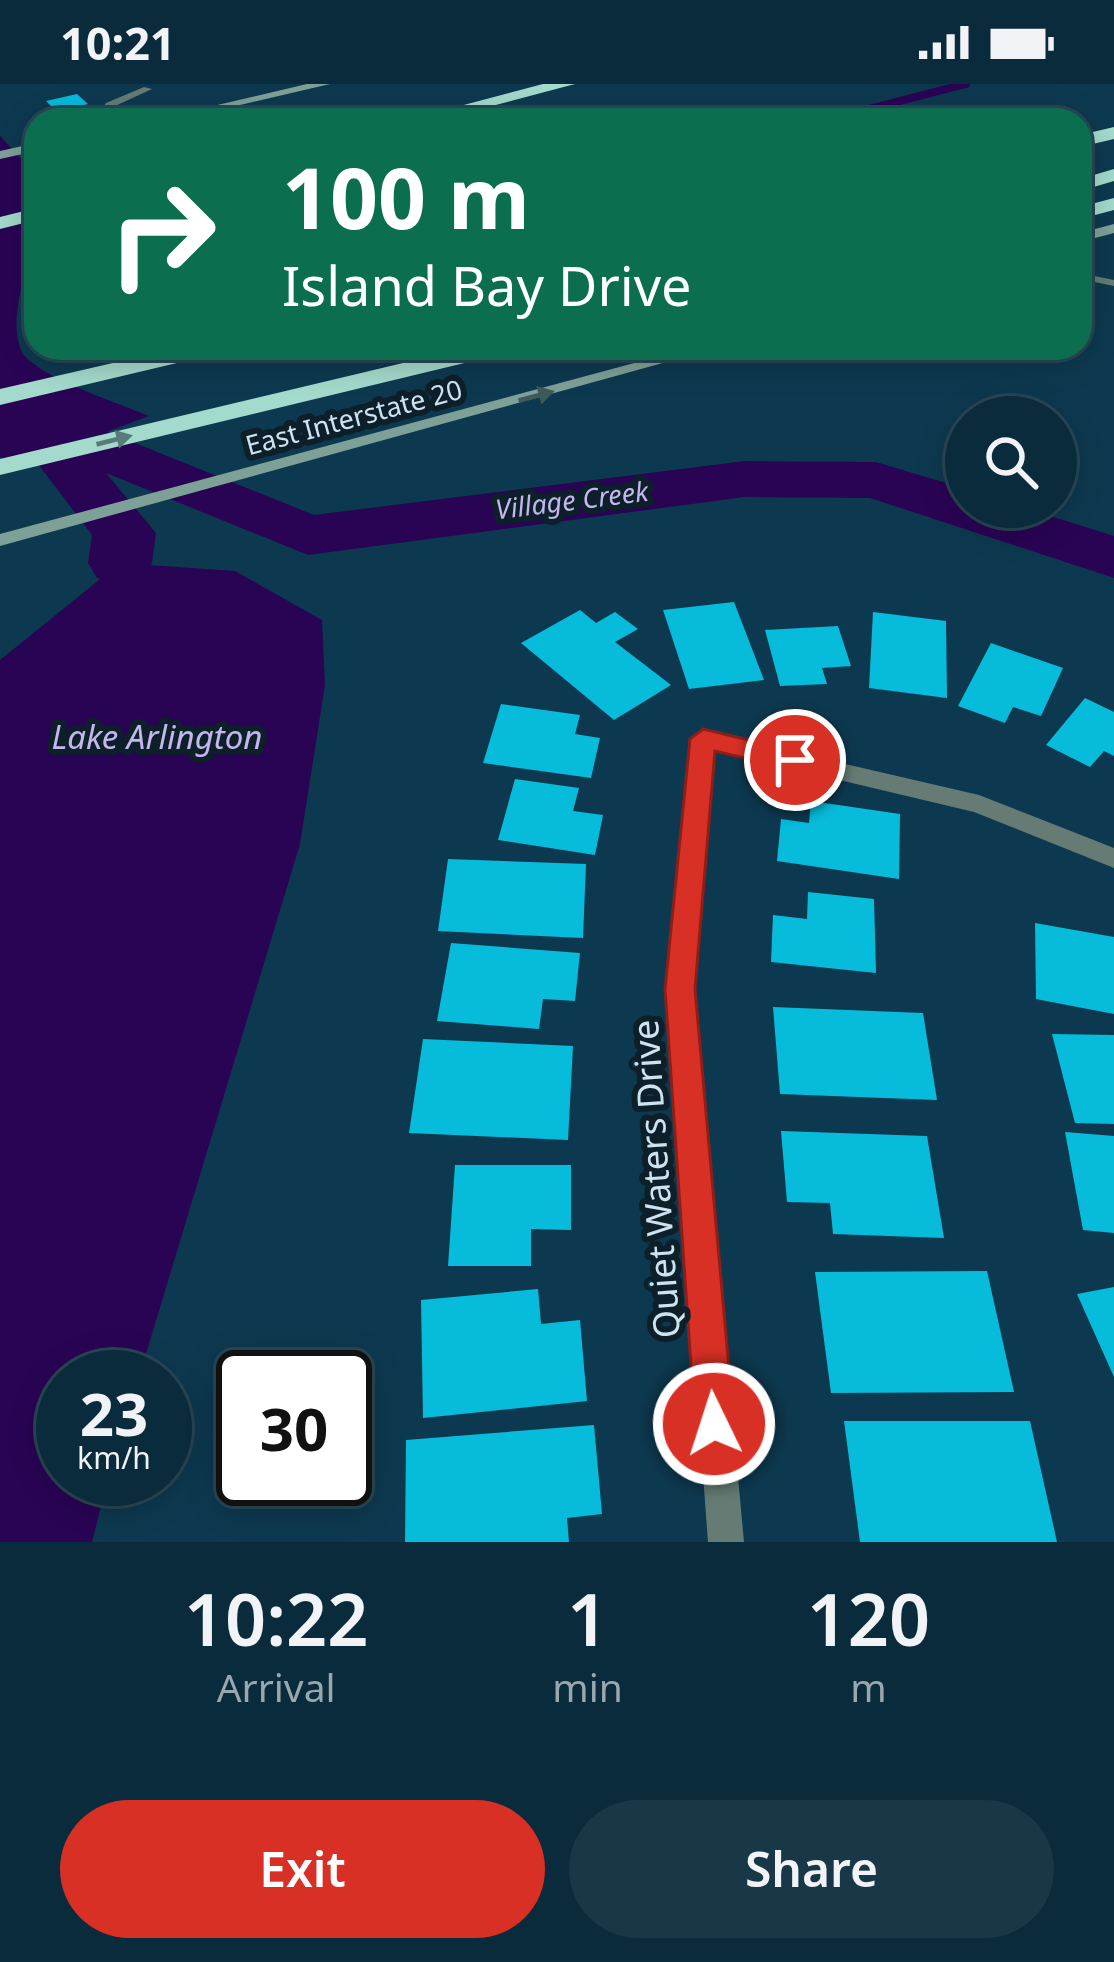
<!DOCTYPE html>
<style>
:root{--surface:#0a2b3c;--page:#183747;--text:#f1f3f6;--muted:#99a7af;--line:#2a4756;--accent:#d93025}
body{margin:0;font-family:"Noto Sans",sans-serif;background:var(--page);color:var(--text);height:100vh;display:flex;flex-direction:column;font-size:45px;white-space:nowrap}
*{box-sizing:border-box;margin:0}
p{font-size:39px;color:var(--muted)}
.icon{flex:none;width:66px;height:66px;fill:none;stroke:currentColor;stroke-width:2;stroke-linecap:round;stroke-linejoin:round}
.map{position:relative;height:1458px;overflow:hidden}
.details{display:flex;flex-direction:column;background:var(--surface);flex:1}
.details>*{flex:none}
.guide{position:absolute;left:24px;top:24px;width:1068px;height:252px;border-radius:36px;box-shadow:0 6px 30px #0003,0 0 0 3px var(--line);background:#0b6e4f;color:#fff;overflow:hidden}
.buttons{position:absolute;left:945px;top:312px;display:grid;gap:24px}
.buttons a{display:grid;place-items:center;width:132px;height:132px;border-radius:50%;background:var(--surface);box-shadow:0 6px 30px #0003,0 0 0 3px var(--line);font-size:60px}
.speed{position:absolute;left:36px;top:1266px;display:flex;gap:24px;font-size:60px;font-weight:700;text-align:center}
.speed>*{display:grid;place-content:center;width:156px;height:156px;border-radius:50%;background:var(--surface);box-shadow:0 6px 30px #0003,0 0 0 3px var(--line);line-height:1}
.speed small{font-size:30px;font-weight:400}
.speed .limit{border:6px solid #111;border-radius:18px;background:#fff;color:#111}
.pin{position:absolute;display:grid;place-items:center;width:102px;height:102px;color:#fff;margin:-51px;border:6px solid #fff;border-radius:50%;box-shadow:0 3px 12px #0007}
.me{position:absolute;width:132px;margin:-66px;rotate:356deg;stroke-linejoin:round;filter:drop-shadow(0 0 9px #0008)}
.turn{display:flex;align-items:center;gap:42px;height:252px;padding:0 60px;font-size:54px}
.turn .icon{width:156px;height:156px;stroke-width:2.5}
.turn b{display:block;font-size:84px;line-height:102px}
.eta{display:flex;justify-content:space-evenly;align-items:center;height:204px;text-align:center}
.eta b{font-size:72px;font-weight:600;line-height:84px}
.button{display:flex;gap:24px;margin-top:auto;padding:24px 60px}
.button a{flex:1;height:138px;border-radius:72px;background:var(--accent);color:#fff;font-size:48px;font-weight:600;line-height:138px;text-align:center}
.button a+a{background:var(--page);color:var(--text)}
.status{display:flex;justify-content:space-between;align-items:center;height:84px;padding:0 60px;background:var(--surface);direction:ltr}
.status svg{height:33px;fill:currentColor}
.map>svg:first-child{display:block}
.water{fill:#290455}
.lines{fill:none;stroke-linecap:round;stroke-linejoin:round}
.stream{stroke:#290455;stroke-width:8}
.river{fill:#290455;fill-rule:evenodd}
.building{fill:#07bbda}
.service{fill:#657b74;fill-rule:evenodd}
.minor{fill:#657b74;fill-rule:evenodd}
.secondary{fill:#7ea197;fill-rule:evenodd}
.motorway{fill:#a3dacb;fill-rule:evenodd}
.oneway{fill:#405a5a}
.oneway2{fill:#587c7a}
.route{fill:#d93025;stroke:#8d1f18;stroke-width:3}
.labels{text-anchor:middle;stroke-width:12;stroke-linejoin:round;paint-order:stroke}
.far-street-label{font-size:27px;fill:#cde3f1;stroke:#0d1f29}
.far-water-label{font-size:27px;font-style:italic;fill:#c4b7ed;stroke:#0d1f29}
.water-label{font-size:33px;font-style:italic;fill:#c4b7ed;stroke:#0d1f29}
.near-street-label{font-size:36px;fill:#cde3f1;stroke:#0d1f29}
</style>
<div class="status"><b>10:21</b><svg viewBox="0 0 49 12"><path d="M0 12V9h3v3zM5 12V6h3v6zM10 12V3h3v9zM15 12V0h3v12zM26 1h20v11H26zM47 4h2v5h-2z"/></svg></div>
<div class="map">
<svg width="1114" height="1458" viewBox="0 0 1114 1458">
<rect width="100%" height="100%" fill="#0d3950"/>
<!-- water -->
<g class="water">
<path d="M0,52C14,67 32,84 36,106C46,153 0,226 23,270C43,295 119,319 149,332L18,381L0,373Z"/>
<path d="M120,479L235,487L322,536L325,601L300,760L139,1293H63V1395H108L92,1458H0V576Z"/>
</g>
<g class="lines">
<!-- stream -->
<g class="stream">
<path d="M826,36L966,0"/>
<path d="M0,196L36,192"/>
</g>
<!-- river -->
<path class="river" d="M0,279L19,283L58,328L314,431L745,377L876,378L966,405V423H1022L1114,452V494L870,414L745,413L308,471L106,389L156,449L152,479L143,494L120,500L97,494L88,479L92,451L0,330Z"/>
</g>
<!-- building -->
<g class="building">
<path d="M77,10L88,20L57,28L46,17Z"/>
<path d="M734,518L764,596L689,605L663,526Z"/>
<path d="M580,526L596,539L615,528L638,545L615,558L671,601L614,636L521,559Z"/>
<path d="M873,528L946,537L947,614L869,604Z"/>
<path d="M838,542L851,582L822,584L827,600L780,602L765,546Z"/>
<path d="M991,559L1063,584L1041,632L1013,623L1005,639L958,622Z"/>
<path d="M1085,614L1114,628V672L1104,667L1090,683L1046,661Z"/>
<path d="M501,620L580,631L575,650L600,654L591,694L483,679Z"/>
<path d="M515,695L579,704L573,727L603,731L595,771L498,756Z"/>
<path d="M811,717L900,730L899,795L777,777L781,735L809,739Z"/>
<path d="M448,775L586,780L583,854L438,847Z"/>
<path d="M808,808L874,815L876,889L771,878L773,831L807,835Z"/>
<path d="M1035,839L1114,853V930L1036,915Z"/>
<path d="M451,859L580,869L575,917L543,915L539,945L437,937Z"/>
<path d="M773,923L923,929L937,1016L780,1010Z"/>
<path d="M1052,950L1114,951V1040L1075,1039Z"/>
<path d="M423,955L573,962L568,1056L409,1049Z"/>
<path d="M781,1047L927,1052L944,1154L833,1150L830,1119L787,1118Z"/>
<path d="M1065,1048L1114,1052V1149L1083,1146Z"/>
<path d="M455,1081H571V1146L531,1145V1182H448Z"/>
<path d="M987,1187L1014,1308L831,1309L815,1188Z"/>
<path d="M1114,1203V1293L1077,1210Z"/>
<path d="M538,1205L541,1240L580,1236L587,1317L423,1334L421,1216Z"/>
<path d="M844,1337H1030L1057,1458H860Z"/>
<path d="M594,1341L602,1430L567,1434L569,1458H405L406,1356Z"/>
</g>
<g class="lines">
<!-- service -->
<g class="service">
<path d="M144,3L152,5L113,23L111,27L119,36H109L101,27L106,19Z"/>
<path d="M1080,189L1114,196V202L1080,195Z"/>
</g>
<!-- minor -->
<path class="minor" d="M703,647L979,711L1114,764V784L974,728L713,666L693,905L744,1458H708L667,905L692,655Z"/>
<!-- secondary -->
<g class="secondary">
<path d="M307,0H330L176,36H153Z"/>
<path d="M36,59V67L0,75V67Z"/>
<path d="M1114,140V149L1080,158V149Z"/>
<path d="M690,264H717L0,462V450Z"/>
</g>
<!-- motorway -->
<g class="motorway">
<path d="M543,0H575L439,36H407Z"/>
<path d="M1114,43V55L1080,63V51Z"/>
<path d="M1114,85V97L1080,107V95Z"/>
<path d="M1114,114V126L1080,135V123Z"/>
<path d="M36,124V136L0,145V133Z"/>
<path d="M178,264H222L219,269L0,321V305Z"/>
<path d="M466,264H509L506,269L0,391V375Z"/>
</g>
</g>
<!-- one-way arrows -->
<defs><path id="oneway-solid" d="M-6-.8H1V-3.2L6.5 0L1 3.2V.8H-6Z" transform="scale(3)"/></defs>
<use class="oneway" href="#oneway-solid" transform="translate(536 312) rotate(-15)"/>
<use class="oneway2" href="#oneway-solid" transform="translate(114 356) rotate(-14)"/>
<!-- route -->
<path class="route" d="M703,645L795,667L808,676L795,686L715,667L695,905L734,1340L728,1354L714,1359L701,1354L695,1340L665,905L690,655Z"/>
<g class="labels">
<!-- far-street labels -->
<g class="far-street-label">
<text transform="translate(354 334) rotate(-15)" y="9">East Interstate 20</text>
</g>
<!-- far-water labels -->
<g class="far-water-label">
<text transform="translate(572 417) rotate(-7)" y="9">Village Creek</text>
</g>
<!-- water labels -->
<g class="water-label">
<text x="157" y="665">Lake Arlington</text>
</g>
<!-- near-street labels -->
<g class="near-street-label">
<text transform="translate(656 1095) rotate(-94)" y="13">Quiet Waters Drive</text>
</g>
</g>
</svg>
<div class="buttons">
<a><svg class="icon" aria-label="search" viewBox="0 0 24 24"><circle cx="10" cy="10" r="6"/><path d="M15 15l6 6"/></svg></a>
</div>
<div class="speed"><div>23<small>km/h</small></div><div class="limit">30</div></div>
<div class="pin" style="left:795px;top:676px;background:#d93025"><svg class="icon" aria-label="arrive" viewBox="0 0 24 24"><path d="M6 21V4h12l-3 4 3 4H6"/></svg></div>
<svg class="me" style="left:714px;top:1340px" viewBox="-20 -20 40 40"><circle r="17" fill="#d93025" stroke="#fff" stroke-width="3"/><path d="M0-11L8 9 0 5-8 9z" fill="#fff"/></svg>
<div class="guide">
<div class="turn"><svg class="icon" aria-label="right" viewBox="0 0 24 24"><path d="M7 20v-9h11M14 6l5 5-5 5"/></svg><div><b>100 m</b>Island Bay Drive</div></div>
</div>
</div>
<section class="details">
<div class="eta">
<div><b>10:22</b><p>Arrival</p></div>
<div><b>1</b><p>min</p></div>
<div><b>120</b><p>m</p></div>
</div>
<div class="button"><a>Exit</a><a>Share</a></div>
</section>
